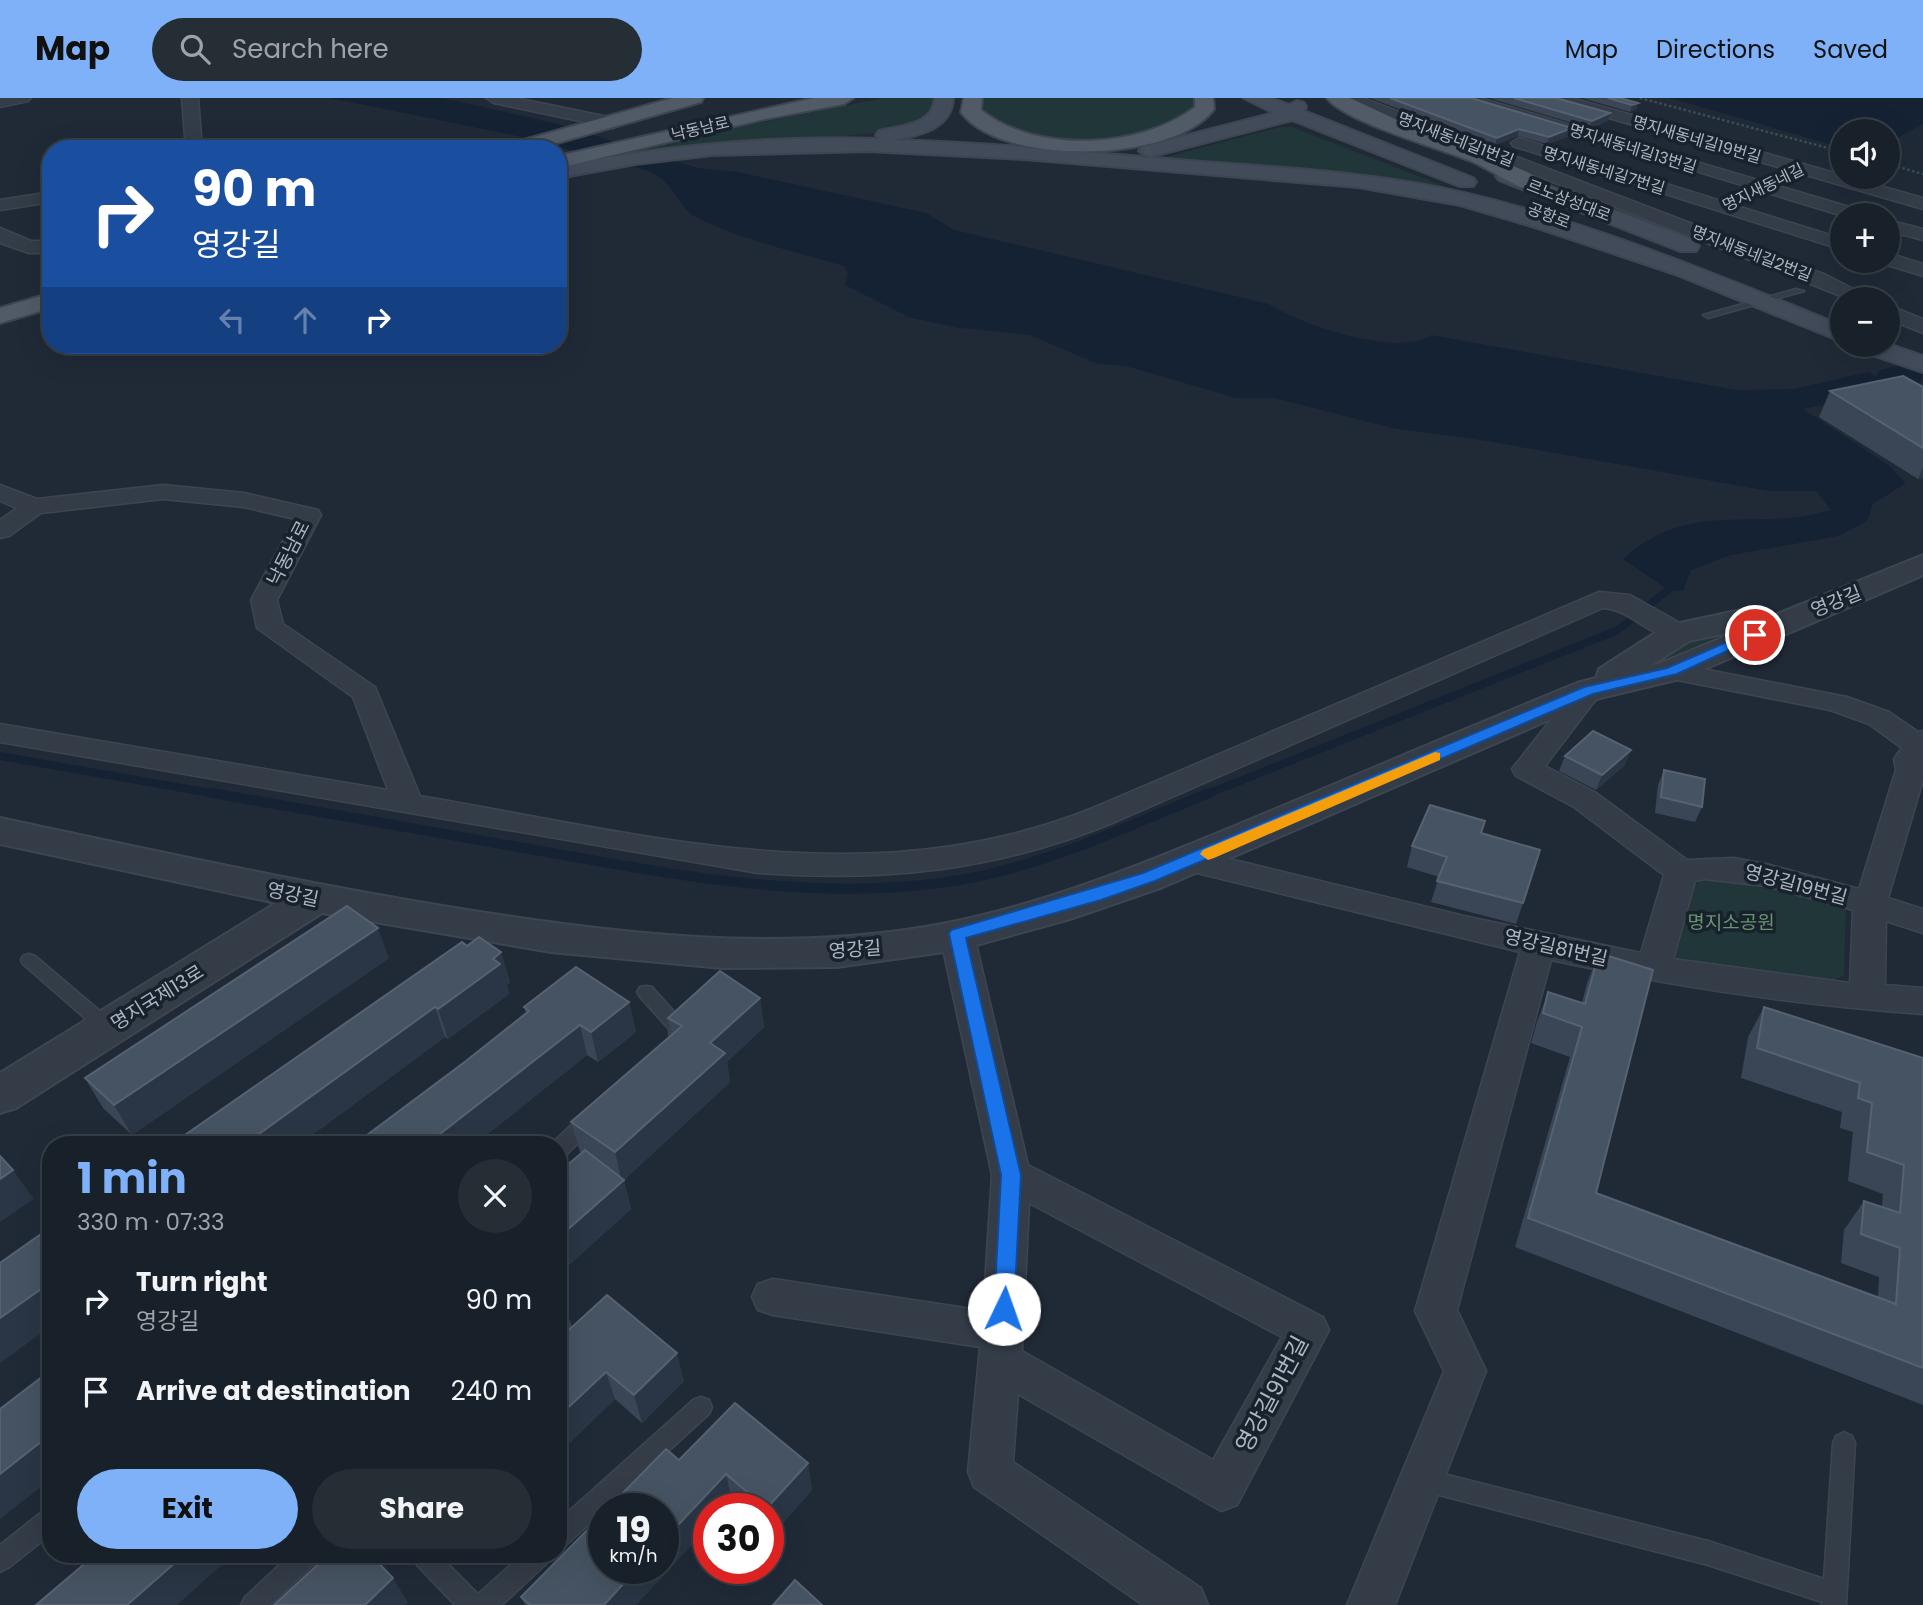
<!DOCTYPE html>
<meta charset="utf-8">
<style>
:root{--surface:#182029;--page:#252d35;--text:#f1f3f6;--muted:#9fa3a8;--line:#363e46;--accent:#7eb1f8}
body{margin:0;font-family:Poppins,"Noto Sans KR",sans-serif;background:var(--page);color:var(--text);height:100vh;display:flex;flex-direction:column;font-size:26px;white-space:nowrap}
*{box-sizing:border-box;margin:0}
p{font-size:23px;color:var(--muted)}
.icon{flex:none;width:38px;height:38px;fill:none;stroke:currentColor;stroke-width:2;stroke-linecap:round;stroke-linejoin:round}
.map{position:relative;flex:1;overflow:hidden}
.sheet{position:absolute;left:42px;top:1038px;width:525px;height:427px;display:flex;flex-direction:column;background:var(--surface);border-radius:28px;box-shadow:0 7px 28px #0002,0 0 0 2px var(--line)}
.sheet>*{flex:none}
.banner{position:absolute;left:42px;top:42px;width:525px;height:214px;border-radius:28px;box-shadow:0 7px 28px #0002,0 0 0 2px var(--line);background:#1a4fa0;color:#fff;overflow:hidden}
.buttons{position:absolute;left:1830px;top:21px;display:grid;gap:14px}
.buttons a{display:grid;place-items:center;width:70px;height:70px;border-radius:50%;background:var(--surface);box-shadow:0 7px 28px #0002,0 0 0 2px var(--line);font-size:35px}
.speed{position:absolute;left:588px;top:1395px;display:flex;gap:14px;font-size:35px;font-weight:700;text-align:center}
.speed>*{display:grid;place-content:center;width:91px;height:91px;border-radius:50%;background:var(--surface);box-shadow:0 7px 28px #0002,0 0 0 2px var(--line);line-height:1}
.speed small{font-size:18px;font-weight:400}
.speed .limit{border:10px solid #d22;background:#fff;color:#111}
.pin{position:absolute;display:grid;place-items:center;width:60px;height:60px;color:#fff;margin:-30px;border:4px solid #fff;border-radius:50%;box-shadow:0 2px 7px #0007}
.me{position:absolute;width:77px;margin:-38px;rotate:3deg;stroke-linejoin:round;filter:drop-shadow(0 0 5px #0008)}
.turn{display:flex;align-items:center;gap:24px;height:147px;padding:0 35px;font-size:32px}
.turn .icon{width:91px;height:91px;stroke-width:2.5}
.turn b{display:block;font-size:49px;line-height:60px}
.lanes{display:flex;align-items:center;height:66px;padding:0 35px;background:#0003;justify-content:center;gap:35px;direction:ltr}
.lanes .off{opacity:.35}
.round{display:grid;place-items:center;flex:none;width:74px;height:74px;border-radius:37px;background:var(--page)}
.headline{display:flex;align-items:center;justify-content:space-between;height:119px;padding:0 35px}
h1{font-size:42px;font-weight:700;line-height:52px;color:var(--accent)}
.primary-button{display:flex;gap:14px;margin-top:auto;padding:14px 35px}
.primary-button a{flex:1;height:80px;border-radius:42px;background:var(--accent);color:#111;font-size:28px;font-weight:700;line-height:80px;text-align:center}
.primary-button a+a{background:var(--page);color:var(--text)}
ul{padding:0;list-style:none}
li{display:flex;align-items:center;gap:21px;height:91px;padding:0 35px}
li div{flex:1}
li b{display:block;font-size:26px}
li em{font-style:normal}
header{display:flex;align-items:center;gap:42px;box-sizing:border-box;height:98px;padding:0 35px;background:var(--accent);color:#111}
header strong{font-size:33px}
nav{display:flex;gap:38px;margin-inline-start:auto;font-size:24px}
.search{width:490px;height:63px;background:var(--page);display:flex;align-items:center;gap:18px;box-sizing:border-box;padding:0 24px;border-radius:38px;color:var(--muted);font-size:26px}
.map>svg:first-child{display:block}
.green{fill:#213638}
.water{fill:#142234}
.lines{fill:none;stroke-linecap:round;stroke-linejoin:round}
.stream-far1{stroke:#142234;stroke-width:8}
.stream{stroke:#142234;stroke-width:10}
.river{fill:#142234;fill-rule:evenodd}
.service-casing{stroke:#3d4551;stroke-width:3}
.minor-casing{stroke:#3d4551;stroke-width:3}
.tertiary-casing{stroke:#3d4551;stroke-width:4}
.secondary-casing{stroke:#3d4551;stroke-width:4}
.primary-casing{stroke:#3d4551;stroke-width:4}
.path{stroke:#3a4f50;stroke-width:2.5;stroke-dasharray:2.5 2.5;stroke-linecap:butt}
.service{fill:#333c47;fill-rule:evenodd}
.minor{fill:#333c47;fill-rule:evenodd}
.tertiary{fill:#333c47;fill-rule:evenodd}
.secondary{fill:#414b5a;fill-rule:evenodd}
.primary{fill:#515b68;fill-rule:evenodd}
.wall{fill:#3a4656}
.shaded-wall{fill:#2a3645}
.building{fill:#465362;stroke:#566271;stroke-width:2}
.route{fill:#1a73e8;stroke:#114b97;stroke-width:2}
.slow{fill:#f59e0b}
.labels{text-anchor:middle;stroke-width:7;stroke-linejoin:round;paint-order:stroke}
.far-street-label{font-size:16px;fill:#adb7c4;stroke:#19212c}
.street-label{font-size:19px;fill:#adb7c4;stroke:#19212c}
.park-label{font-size:19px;fill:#65946e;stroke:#19212c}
.near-street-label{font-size:23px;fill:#adb7c4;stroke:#19212c}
</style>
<header>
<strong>Map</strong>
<div class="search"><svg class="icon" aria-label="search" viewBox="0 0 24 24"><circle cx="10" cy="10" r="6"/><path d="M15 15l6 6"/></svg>Search here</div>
<nav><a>Map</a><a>Directions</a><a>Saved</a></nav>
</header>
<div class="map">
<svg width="1923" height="1507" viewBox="0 0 1923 1507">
<rect width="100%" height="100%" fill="#202a37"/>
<!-- green -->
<g class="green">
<path d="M883,0H936L935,16L901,31L876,35L662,54L645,48Z"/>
<path d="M980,0H1193L1195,9C1166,47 1069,46 1026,37C1011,34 995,25 981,18Z"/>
<path d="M1281,29H1292L1461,95L1158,61Z"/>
<path d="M1756,526L1659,566L1686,541Z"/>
<path d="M1705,778L1733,780L1846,806L1844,877L1829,885L1669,860L1695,788Z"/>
</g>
<!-- water -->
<g class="water">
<path d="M330,0H439L457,3L558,26L698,70L738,74L926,115L954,132L1269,206C1300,226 1397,260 1431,237L1737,292L1794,291L1868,274L1898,291L1803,311L1887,366L1906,385L1873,406L1867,423L1839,438L1731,457L1691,472L1683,493L1668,492L1623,461C1691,399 1757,435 1831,412L1816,393H1769L1487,343L1392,330L1274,300H1236L1126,268L1098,266L1030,237L960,230L911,220L845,187L848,176L844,168C794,153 740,142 694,118C679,110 676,86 649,73L513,37Z"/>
<path d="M1670,0H1923V26L1888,45V33H1843V50Z"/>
</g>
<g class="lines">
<!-- stream-far1 -->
<g class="stream-far1">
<path d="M0,658L222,697"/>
<path d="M1205,697L1618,532L1668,492"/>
</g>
<!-- stream -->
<path class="stream" d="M212,695C318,714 424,732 530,751C670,776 818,806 960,782C1047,767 1128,728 1209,695"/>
<!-- river -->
<path class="river" d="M1907,266L1920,269L1923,274L1920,285L1893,291L1880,288L1875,280L1880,272Z"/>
<!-- service casing -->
<g class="service-casing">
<g id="service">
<path d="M1796,191L1804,193L1708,220L1703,217Z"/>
<path d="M29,856L35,858L114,925L117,930L114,935L108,937L102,935L23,866L21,862L23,858Z"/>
<path d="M646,888L652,889L685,926L688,931C683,939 679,942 670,939L669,931L640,899L637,894L640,889Z"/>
<path d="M589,1014L596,1017L598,1022L596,1027L565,1058L558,1060V1046H551L582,1017Z"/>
<path d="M558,1218L567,1220L570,1227L567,1234L558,1237Z"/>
<path d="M701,1299L709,1302L712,1309L709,1316L566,1447L558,1450V1423L693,1302Z"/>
<path d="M1844,1334L1852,1338L1855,1345L1846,1507H1822V1504L1708,1467L1424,1393L1416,1390L1413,1382L1416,1374L1424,1371L1708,1443L1824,1481L1833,1345L1836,1338Z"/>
<path d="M51,1410V1436L8,1470L0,1474V1447L43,1413Z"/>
<path d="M291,1456H320L316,1464L270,1507H241L245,1499Z"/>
<path d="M410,1456H438L478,1496L523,1456H552L548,1464L502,1507H455L414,1464Z"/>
</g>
</g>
<!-- minor casing -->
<g class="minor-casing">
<g id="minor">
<path d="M0,0H31L28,3L0,9Z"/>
<path d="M182,0H198L202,51H186Z"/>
<path d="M486,0H516L613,20L621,25L613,30L494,5Z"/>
<path d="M1341,0H1363L1826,177L1873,201H1848Z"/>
<path d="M1456,0H1480L1863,113L1866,117L1843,118Z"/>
<path d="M1547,0H1572L1923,100V111L1550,3Z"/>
<path d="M1519,40L1843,141V152L1513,48L1511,45Z"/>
<path d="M51,94V104L0,112V102Z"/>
<path d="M1888,122L1923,131V142L1888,133Z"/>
<path d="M0,130L31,143H51V155H29L0,145Z"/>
<path d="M1888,155L1923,166V178L1881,165L1880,163H1888Z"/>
<path d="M1888,207L1923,221V235L1888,221Z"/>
<path d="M0,387L37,401L163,387L244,395L318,412L321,417L277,502L283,526L375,589L420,698C649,737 868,800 1093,710L1599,494L1630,497L1687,529L1691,535L1687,541C1657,548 1633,511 1603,510L1115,724C996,773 886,784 758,775L0,644V626L388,692L353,599L257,530L251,502L295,421L244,409L163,401L41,415L9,438L0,440V422L17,410L0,403Z"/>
<path d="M1672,565L1847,599L1889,614L1918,634L1923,633V682L1888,800L1923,811V835L1886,823L1885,887L1923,890V916C1798,907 1674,889 1551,862L1457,1212L1486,1273L1395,1507H1347L1444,1273L1415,1213L1520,854L1193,774L1182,771L1177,763L1182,755L1193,752L1464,818L1641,855L1664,777L1574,709L1516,678L1512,671L1579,586L1589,583L1599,586L1603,592L1545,668L1596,695L1687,762L1733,760L1766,766L1859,791L1896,672L1894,661L1902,650L1869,626L1830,612L1662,579L1658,573L1662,567ZM1704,781L1766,788L1853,812L1850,885L1673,861L1695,783Z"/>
<path d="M957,825L969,829L974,837L1028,1067L1323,1219L1329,1232L1237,1407L1221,1413L1018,1296L1013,1364L1201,1490L1208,1507H1143L974,1389L968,1374L980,1249L773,1217L758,1212L752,1199L758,1186L773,1181L972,1211L984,1202L992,1077L940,837L945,829ZM1029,1105L1282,1239L1213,1362L1022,1253Z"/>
</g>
</g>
<!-- tertiary casing -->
<g class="tertiary-casing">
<path id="tertiary" d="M1923,457V477L1684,580L1600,600L1163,789L1070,821L958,852L837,869L722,870L551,854L322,815L16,1010L0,1015V975L276,805L0,746V720C155,753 310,787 467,812C618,836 773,854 925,829C1044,809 1155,761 1266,715C1370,671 1473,628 1577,585L1596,580L1599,571L1666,528L1750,510L1761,513L1765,521ZM1741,532L1661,565L1650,568L1689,543Z"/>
</g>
<!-- secondary casing -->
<g class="secondary-casing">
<g id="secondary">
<path d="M935,0H953C952,31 919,37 894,42C993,45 1091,55 1190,63C1282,70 1374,74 1464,95C1594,125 1719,178 1843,228V244L1675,176L1538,130L1460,107L1358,89L1024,61L868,53L712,57L635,66L558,80V68C664,48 771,37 879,41L876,37L879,33C901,27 933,28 935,0Z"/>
<path d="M1244,0H1270L1289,7L1297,3L1304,5L1306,9L1304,13L1473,80L1476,84L1473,88H1459L1292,22L1149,59L1139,53L1142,49L1274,15Z"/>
<path d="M1506,72L1696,143L1699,148L1696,153H1680L1499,82L1496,78Z"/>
<path d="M1888,246L1923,258V274L1858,252L1854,247Z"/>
</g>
</g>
<!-- primary casing -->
<g class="primary-casing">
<g id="primary">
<path d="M673,0H703L701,4L536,51H503L506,47Z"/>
<path d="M814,0H853L844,6L765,21L558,70V58Z"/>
<path d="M964,0H982L981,12C1036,56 1140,51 1195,9V0H1213L1214,11C1175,65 1001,69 961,14Z"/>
<path d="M1327,0H1350L1395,21L1476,51L1529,75L1558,94L1554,98C1537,103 1490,71 1471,63C1439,50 1345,24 1327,0Z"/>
<path d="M51,195V210L0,225V210Z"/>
</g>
</g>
<!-- path -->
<g class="path">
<path d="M1640,0L1843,54"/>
<path d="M1888,66L1923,76"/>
</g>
<!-- service -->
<use href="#service" class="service"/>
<!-- minor -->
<use href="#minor" class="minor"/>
<!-- tertiary -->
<use href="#tertiary" class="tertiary"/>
<!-- secondary -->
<use href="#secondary" class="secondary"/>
<!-- primary -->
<use href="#primary" class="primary"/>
</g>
<!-- wall -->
<g class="wall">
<path d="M1370,0H1471L1572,30L1570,38L1547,46L1518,38L1495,47Z"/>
<path d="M1489,0H1556L1610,15L1608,23L1590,30Z"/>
<path d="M1582,0H1620L1638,5L1636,11L1630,14Z"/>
<path d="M1923,289V380L1918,381L1819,319L1830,293Z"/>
<path d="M1565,658L1625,667L1596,692L1559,673Z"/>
<path d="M1664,672L1702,709L1695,724L1655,715L1658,687Z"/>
<path d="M1482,735L1523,805L1516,826L1431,804L1439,779L1407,769L1412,748Z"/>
<path d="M467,848L501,854L510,884L507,887L509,896L448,941L445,939L300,1046Z"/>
<path d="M1599,855L1596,1095L1878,1199L1879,1179L1841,1165L1844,1132L1864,1103L1882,1109L1883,1096L1848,1083L1853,1034L1840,1030L1842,1014L1741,980L1748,939L1764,909L1923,960V1307L1515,1149L1570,959L1531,945L1537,924L1548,894L1582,905L1587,885Z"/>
<path d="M389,860L132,1037L103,1010L85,980Z"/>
<path d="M760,900L764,929L727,964L730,984L624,1082L631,1111L558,1177V1075L582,1055L580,1054L571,1024L671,937L668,920Z"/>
<path d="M629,904L636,934L598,964L587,957L475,1046H355L466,963L526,916L524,909Z"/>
<path d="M558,1242L684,1283L642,1325L615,1301L558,1356Z"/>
<path d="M679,1362L808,1365L812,1392L772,1437L768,1434V1410H741L732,1403L725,1410H709V1428L636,1507H525L521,1499Z"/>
</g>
<!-- shaded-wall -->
<g class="shaded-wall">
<path d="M1638,5L1636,11L1630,14L1632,7Z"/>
<path d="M1610,15L1608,23L1590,30L1592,23Z"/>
<path d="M1572,30L1570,38L1547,46L1549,39Z"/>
<path d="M1519,31L1518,38L1495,47L1497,40Z"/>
<path d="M1923,369V380L1918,381Z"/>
<path d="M1631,652L1625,667L1596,692L1602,677Z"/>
<path d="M378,830L389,860L132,1037L114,1007Z"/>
<path d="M501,854L510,884L507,887L509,896L448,941L438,911L493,861Z"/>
<path d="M760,900L764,929L727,964L730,984L624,1082L631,1111L558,1177V1140L622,1084L615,1054L710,945Z"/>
<path d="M629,904L636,934L598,964L591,934Z"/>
<path d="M435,909L445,939L300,1046H245Z"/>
<path d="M580,927L587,957L475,1046H427Z"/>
<path d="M13,1072L34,1101L0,1124V1081Z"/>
<path d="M51,1184V1228L0,1265V1220Z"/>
<path d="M677,1255L684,1283L642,1325L634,1297Z"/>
<path d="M606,1274L615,1301L558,1356V1319Z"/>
<path d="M51,1336V1381L0,1421V1376Z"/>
<path d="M808,1365L812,1392L772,1437L768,1420V1410H767Z"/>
<path d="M726,1376L732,1403L725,1410H709V1428L636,1507H604L638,1470H663V1443Z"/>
<path d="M185,1456H234L177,1507H127Z"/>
<path d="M393,1480L408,1505L406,1507H365Z"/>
</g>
<!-- building -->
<g class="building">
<path d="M1390,0H1471L1572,30L1549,39L1519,31L1497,40Z"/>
<path d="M1514,0H1556L1610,15L1592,23Z"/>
<path d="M1608,0H1620L1638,5L1632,7Z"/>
<path d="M1903,278L1923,289V350L1830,293Z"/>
<path d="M1593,633L1631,652L1602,677L1565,658Z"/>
<path d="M1664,672L1705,681L1702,709L1661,699Z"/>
<path d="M1430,707L1485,723L1481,735L1540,752L1523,805L1437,783L1447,759L1412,748Z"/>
<path d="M347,808L378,830L114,1007L85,980Z"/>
<path d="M479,839L501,854L493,861L500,866L438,911L435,909L245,1046H172L462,844L467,848Z"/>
<path d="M1599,855L1653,872L1596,1095L1896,1206L1900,1150L1861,1136L1864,1103L1900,1115L1904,1067L1867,1054L1872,1005L1858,1000L1860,985L1757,950L1764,909L1923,960V1270L1528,1120L1582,929L1543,915L1548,894L1585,906Z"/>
<path d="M576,869L629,904L591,934L580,927L427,1046H355L466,963L529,913L524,909Z"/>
<path d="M720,873L760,900L710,945L725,955L615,1054L571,1024L682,928L668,920Z"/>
<path d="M585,1052L624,1082L558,1140V1075Z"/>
<path d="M0,1058L13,1072L0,1081Z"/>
<path d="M51,1129V1184L0,1220V1165Z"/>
<path d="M607,1197L677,1255L634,1297L606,1274L558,1319V1242Z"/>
<path d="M51,1272V1336L0,1376V1311Z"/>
<path d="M735,1305L808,1365L767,1410H766L726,1376L663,1443V1410H608L666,1351L679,1362Z"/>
<path d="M604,1415V1470H638L604,1507H530L521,1499Z"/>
<path d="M96,1456H185L127,1507H36Z"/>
<path d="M329,1456H370L393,1480L365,1507H274Z"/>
<path d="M795,1482L822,1507H773Z"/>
</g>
<!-- route -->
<path class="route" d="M1750,534L1762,537L1677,576L1593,596L1155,783L1101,802L966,840L1021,1077L1014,1211L1011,1218L1004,1221L997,1218L994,1211L1001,1077L949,836L951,832L1143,775L1584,589L1667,570Z"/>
<!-- slow -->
<path class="slow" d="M1435,654L1440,655V662L1214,760L1208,762L1200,756L1203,752Z"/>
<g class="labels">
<!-- far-street labels -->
<g class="far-street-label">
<text transform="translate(700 30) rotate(-13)" y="6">낙동남로</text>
<text transform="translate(1456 41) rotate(21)" y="6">명지새동네길1번길</text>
<text transform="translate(1697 41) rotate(16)" y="6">명지새동네길19번길</text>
<text transform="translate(1633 50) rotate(17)" y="6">명지새동네길13번길</text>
<text transform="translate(1604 72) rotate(17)" y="6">명지새동네길7번길</text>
<text transform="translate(1763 89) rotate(-26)" y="6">명지새동네길</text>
<text transform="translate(1569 102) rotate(21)" y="6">르노삼성대로</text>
<text transform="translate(1549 117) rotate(21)" y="6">공항로</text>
<text transform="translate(1752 155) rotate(21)" y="6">명지새동네길2번길</text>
</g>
<!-- street labels -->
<g class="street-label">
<text transform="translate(288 455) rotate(-63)" y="7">낙동남로</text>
<text transform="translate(1836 503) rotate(-22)" y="7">영강길</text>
<text transform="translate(1796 786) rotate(15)" y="7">영강길19번길</text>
<text transform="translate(293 796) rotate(12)" y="7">영강길</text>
<text transform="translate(1556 849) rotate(13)" y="7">영강길81번길</text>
<text transform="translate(855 851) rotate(-4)" y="7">영강길</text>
<text transform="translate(157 899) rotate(-32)" y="7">명지국제13로</text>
</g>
<!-- park labels -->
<g class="park-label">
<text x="1731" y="831">명지소공원</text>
</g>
<!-- near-street labels -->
<g class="near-street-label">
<text transform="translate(1272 1296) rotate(-62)" y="8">영강길91번길</text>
</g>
</g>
</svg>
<div class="buttons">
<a><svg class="icon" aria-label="sound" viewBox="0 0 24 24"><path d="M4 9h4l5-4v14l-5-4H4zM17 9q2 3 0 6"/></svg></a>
<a>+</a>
<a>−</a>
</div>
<div class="speed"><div>19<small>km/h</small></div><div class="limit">30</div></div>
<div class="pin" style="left:1755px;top:537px;background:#d93025"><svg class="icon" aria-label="arrive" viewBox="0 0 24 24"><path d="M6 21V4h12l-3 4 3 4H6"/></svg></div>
<svg class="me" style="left:1004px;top:1211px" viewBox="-20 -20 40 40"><circle r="19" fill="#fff"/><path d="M0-13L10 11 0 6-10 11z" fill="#1a73e8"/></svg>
<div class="banner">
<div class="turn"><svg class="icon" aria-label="right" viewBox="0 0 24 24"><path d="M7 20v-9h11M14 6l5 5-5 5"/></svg><div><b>90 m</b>영강길</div></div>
<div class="lanes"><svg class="icon off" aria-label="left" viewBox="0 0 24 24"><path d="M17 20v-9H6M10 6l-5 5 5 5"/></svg><svg class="icon off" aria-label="ahead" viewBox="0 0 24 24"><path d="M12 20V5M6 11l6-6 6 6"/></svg><svg class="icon" aria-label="right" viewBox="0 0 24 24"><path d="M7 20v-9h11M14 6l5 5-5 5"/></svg></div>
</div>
<section class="sheet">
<div class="headline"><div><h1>1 min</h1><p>330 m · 07:33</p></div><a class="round"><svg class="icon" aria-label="close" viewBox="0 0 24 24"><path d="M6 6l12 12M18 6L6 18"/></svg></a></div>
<ul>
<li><svg class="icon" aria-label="right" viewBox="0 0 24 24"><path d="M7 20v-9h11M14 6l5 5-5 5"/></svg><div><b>Turn right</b><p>영강길</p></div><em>90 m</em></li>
<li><svg class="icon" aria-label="arrive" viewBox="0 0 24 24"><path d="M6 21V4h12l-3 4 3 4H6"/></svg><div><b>Arrive at destination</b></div><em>240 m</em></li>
</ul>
<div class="primary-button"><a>Exit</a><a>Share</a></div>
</section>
</div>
